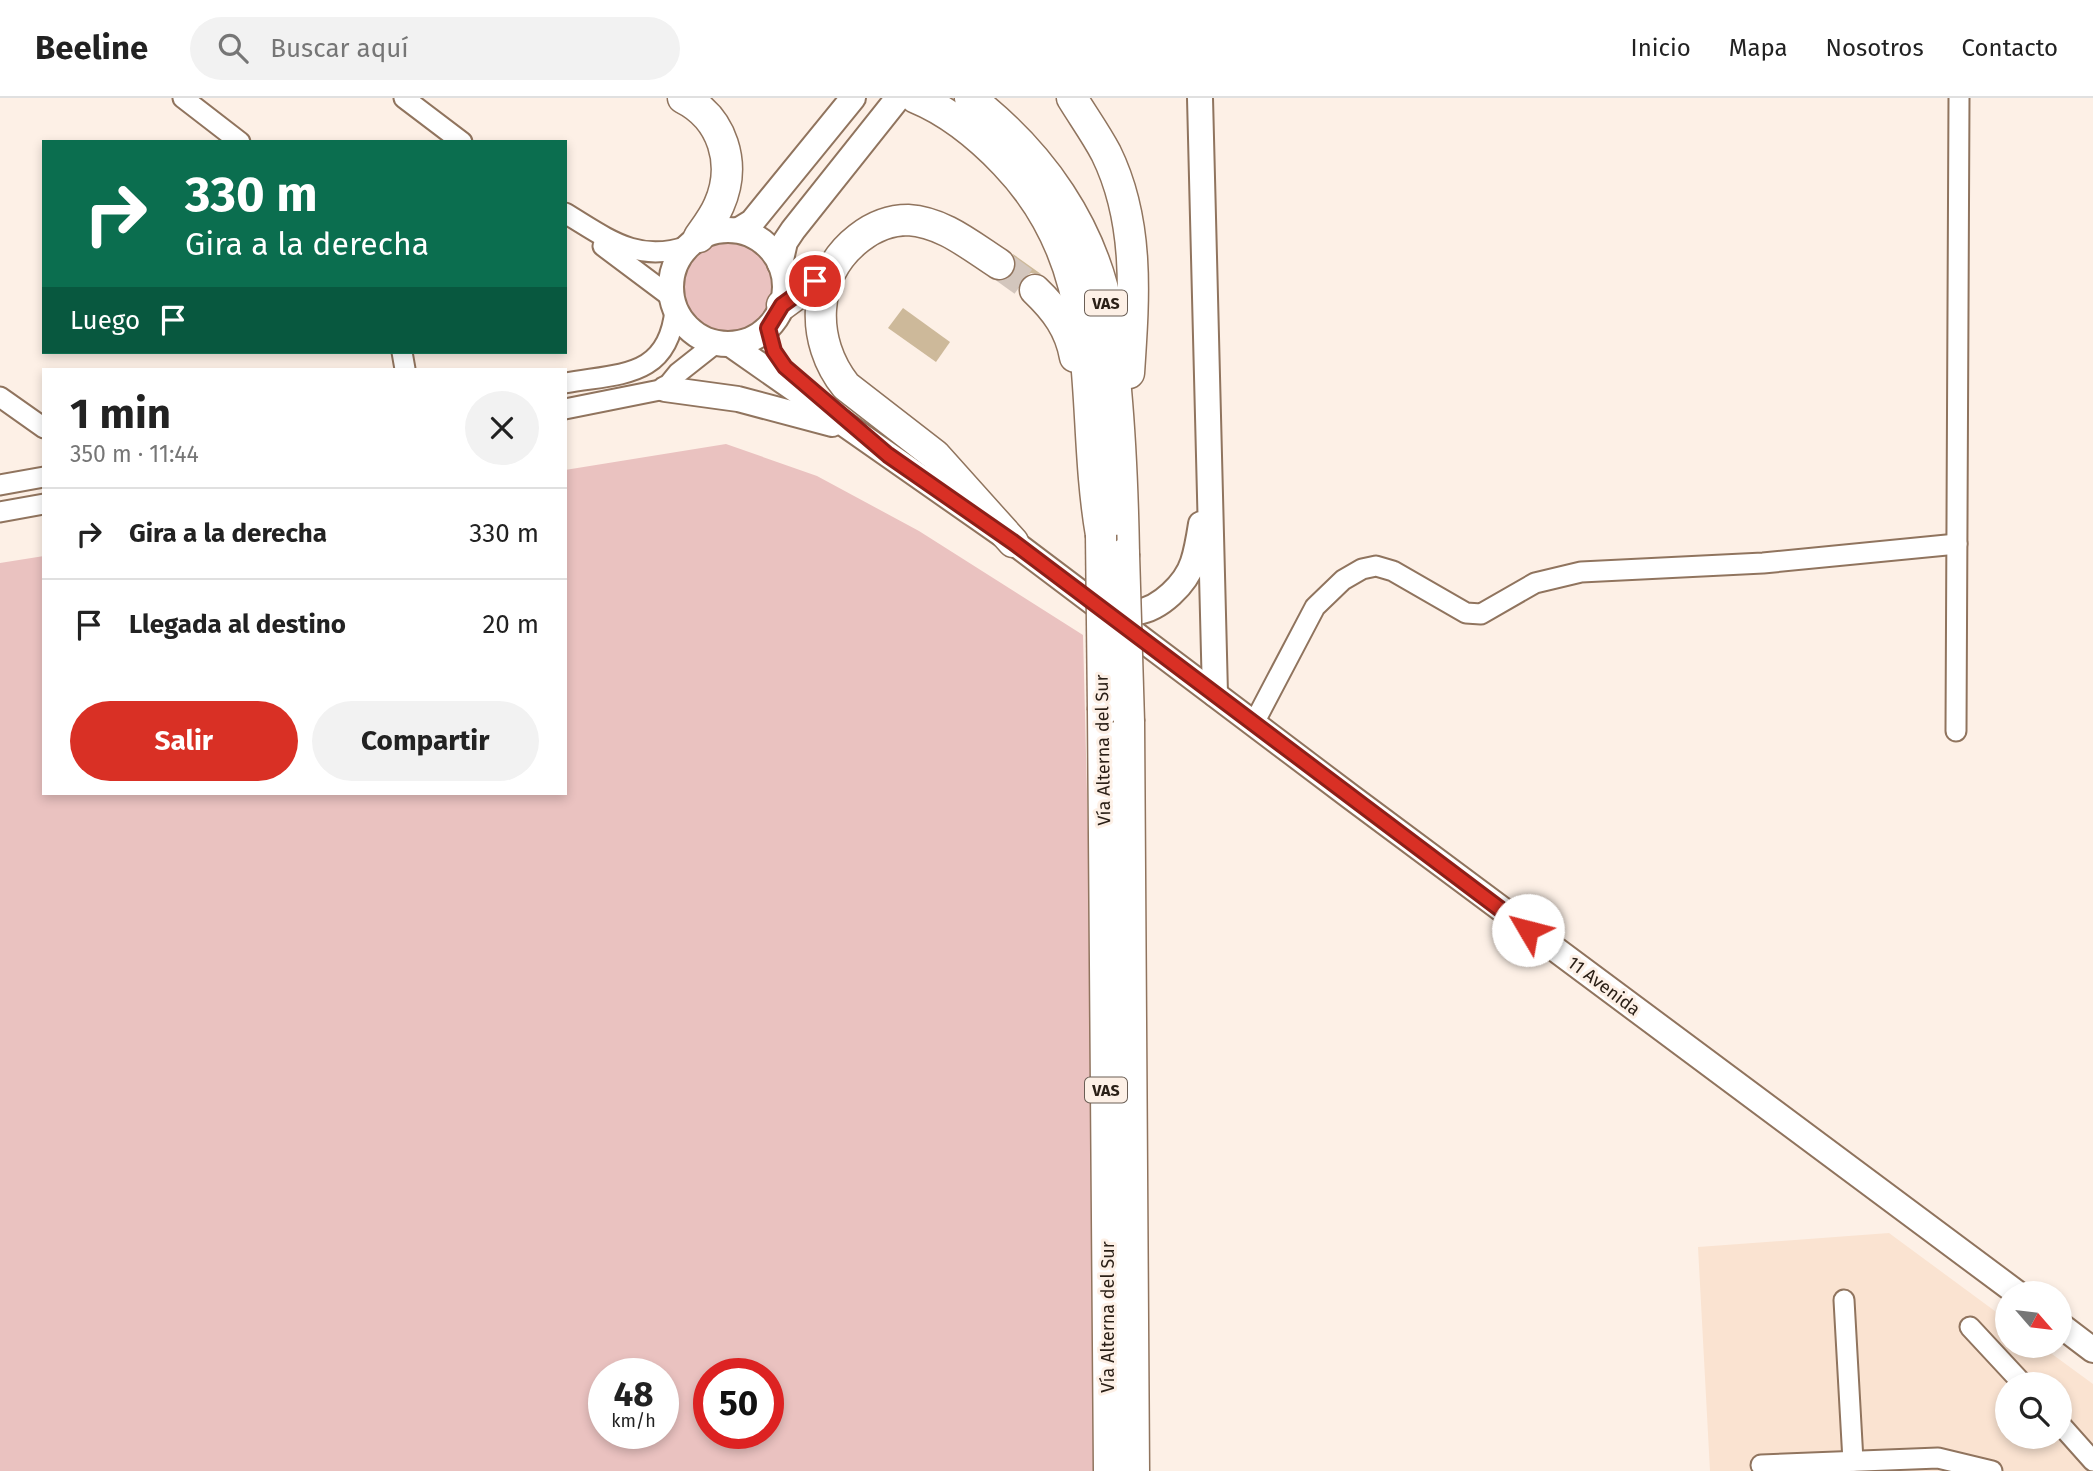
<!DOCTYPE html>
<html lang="es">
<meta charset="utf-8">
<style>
:root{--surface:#fff;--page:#f2f2f2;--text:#222;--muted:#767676;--line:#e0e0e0;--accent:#d93025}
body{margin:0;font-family:"Fira Sans",sans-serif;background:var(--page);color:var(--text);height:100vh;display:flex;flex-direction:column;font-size:26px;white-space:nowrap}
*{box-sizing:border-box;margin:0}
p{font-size:23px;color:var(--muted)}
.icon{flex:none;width:38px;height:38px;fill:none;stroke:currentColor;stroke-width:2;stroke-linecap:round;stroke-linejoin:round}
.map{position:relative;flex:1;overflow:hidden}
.sheet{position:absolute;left:42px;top:270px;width:525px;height:427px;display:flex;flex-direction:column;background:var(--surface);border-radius:0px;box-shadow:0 4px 10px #0003}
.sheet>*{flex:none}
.top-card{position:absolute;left:42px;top:42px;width:525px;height:214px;border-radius:0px;box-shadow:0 4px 10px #0003;background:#0b6e4f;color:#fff;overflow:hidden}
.needle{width:46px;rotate:118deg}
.buttons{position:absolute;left:1995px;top:1183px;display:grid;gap:14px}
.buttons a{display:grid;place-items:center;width:77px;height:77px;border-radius:50%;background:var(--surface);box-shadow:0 4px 10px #0003;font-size:35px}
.speed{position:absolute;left:588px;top:1260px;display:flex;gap:14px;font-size:35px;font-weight:700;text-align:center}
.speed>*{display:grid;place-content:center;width:91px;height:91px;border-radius:50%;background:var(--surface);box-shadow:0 4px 10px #0003;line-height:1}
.speed small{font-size:18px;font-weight:400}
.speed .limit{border:10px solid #d22;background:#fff;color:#111}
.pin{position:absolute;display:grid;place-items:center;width:60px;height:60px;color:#fff;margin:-30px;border:4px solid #fff;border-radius:50%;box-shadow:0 2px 7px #0007}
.me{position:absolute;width:77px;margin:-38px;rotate:307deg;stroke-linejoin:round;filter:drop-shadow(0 0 5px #0008)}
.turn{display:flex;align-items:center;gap:24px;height:147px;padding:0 28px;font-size:32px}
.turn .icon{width:91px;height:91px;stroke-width:2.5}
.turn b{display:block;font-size:49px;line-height:60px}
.then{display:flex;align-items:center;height:66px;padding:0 28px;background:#0003;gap:14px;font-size:26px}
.round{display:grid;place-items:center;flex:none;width:74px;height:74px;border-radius:37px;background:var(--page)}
.overview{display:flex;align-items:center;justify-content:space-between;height:119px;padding:0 28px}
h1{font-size:42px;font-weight:700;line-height:52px}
.action{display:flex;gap:14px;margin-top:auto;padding:14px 28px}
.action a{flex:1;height:80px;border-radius:42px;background:var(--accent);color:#fff;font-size:28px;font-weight:700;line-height:80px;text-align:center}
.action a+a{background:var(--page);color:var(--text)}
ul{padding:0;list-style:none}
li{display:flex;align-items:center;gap:21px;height:91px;padding:0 28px;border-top:2px solid var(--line)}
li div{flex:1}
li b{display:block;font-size:26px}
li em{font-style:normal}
header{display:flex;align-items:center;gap:42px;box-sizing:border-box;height:98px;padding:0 35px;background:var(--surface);border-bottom:2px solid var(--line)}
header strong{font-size:33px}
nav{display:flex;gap:38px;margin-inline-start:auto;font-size:24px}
.search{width:490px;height:63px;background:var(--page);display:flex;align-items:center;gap:18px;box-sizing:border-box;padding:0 24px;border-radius:38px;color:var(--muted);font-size:26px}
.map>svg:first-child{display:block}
.built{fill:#fae3d1;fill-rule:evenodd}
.green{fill:#eac2c0;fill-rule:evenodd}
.building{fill:#cdb99a}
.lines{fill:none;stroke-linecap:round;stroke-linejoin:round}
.highway-tunnel{stroke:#d3c6bd;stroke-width:30;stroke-dasharray:30 15;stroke-linecap:butt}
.minor-casing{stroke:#90745e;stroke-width:23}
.major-casing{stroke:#90745e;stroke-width:28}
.highway-casing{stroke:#90745e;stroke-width:33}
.minor{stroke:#fff;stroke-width:19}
.major{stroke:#fff;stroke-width:24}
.highway{stroke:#fff;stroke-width:30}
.highway-bridge-casing{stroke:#90745e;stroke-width:33;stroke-linecap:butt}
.highway-bridge{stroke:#fff;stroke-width:30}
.route-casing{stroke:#8d1f18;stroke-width:18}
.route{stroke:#d93025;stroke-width:12}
.labels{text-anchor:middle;stroke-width:6;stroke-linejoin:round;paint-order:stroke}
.shield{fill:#fdf0e6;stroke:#6a5e55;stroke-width:2}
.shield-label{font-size:16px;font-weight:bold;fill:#2b2017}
.street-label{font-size:18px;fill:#2b2017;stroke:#fdf0e6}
</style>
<header>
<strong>Beeline</strong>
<div class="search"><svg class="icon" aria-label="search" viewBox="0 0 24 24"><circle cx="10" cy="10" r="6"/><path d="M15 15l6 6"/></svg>Buscar aquí</div>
<nav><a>Inicio</a><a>Mapa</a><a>Nosotros</a><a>Contacto</a></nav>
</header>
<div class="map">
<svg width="2093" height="1373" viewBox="0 0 2093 1373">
<rect width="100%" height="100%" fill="#fdf0e6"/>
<!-- built -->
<path class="built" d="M1889,1135L2007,1222V1248H2041L2093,1286V1373H1710L1698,1149ZM2007,1286H2060V1339H2007Z"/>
<!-- green -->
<g class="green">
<circle cx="727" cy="189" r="46"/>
<path d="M726,346L817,378L919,433L1083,537L1104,1373H0V465L44,458V695H565V372ZM604,1276H663V1335H604ZM709,1276H768V1335H709Z"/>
</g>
<!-- building -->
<g class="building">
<path d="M1013,156L1041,176L1031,175L1023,179L1018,189L1007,181L1013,176L1016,168Z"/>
<path d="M903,210L950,244L936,264L888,230Z"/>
</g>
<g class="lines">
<!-- highway-tunnel -->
<path class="highway-tunnel" d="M999,166L1035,192"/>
<!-- minor casing -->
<g class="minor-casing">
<g id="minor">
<path d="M183,0L240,44"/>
<path d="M404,0L462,44"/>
<path d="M565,115C607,140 637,166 688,148"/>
<path d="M603,148L671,199"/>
<path d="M402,254L405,271"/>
<path d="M565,285C619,275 668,281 675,212"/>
<path d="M0,299L44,330"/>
<path d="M565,311L665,291L678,275L716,245"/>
<path d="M0,387L44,379"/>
<path d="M0,414L44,406"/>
<path d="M1254,625L1315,509L1343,482L1362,471L1376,468L1393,473L1466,515L1481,516L1535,485L1581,474L1763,465L1957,446"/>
<path d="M1956,633L1959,0"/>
<path d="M1844,1202L1853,1363"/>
<path d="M1970,1229L2023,1286"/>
<path d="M2060,1326L2093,1363"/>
<path d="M1761,1367L1938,1360L1992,1373"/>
</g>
</g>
<!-- major casing -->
<g class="major-casing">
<g id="major">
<path d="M1200,0L1215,596"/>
<circle cx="728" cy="189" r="57"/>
<path d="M739,132L752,124L853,0"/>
<path d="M780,166L785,144L793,132L898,0"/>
<path d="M730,246L1013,444L1351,699L2017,1195"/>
<path d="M665,291L738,301L832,326"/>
<path d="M1109,512C1118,514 1127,516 1137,514C1160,511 1186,486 1193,464C1197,452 1199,439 1201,426"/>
<path d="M2060,1227L2093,1252"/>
</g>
</g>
<!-- highway casing -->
<g class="highway-casing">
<g id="highway">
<path d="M683,0C723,20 737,66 719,107C714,119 706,129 699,139"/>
<path d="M916,0C950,14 980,39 1005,65C1110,174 1078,303 1101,437"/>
<path d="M970,0C1041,55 1093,128 1109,218C1113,242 1114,268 1116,292C1121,347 1123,401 1124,456"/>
<path d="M1072,0C1083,18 1096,36 1106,55C1140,124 1134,200 1129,275"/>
<path d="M999,166C971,148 943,124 908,122C890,122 873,129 859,140C811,177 810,243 846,288L935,357L1013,444"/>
<path d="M1035,192C1056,212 1070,231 1075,259"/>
<path d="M782,207L831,171"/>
<path d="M1103,612L1109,1373"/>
<path d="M1129,624L1134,1373"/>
</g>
</g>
<!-- minor -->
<use href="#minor" class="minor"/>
<!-- major -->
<use href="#major" class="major"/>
<!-- highway -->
<use href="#highway" class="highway"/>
<!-- highway-bridge casing -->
<g class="highway-bridge-casing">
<g id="highway-bridge">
<path d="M1101,437L1103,612"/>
<path d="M1124,456L1129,624"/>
</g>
</g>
<!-- highway-bridge -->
<use href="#highway-bridge" class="highway-bridge"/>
</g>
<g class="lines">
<!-- route casing -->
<g class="route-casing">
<path id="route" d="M815,183L782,207L768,230L774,253L785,269L888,357L1013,444L1528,832"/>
</g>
<!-- route -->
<use href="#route" class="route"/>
</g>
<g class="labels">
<!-- shield labels -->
<g class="shield">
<rect x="1085" y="192.5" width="42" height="25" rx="5"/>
<rect x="1085" y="979.5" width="42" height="25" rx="5"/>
</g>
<g class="shield-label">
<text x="1106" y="211">VAS</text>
<text x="1106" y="998">VAS</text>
</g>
<!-- street labels -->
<g class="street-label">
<text transform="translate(1103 652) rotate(-91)" y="6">Vía Alterna del Sur</text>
<text transform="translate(1604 888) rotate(37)" y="6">11 Avenida</text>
<text transform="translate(1108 1219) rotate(-90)" y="6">Vía Alterna del Sur</text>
</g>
</g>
</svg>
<div class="buttons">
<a><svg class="needle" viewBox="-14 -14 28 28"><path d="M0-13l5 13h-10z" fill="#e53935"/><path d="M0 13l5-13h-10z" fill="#767676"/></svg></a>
<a><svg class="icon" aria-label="search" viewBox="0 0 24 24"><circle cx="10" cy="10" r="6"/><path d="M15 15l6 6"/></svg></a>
</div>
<div class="speed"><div>48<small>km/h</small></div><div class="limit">50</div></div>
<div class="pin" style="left:815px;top:183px;background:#d93025"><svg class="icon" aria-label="arrive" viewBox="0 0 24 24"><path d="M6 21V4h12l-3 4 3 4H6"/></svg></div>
<svg class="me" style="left:1528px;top:832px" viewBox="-20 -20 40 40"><circle r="19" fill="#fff"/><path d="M0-13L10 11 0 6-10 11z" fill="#d93025"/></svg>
<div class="top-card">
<div class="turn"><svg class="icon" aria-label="right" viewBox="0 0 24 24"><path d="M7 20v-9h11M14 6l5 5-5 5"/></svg><div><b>330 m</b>Gira a la derecha</div></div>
<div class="then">Luego<svg class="icon" aria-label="arrive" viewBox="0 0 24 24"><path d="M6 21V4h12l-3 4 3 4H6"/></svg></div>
</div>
<section class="sheet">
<div class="overview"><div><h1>1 min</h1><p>350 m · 11:44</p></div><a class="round"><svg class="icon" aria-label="close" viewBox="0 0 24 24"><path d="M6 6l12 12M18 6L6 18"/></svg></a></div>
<ul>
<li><svg class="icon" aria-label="right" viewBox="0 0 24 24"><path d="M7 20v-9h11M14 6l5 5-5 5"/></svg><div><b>Gira a la derecha</b></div><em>330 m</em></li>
<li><svg class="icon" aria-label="arrive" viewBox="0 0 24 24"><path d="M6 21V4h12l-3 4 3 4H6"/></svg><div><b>Llegada al destino</b></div><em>20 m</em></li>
</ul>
<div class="action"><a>Salir</a><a>Compartir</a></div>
</section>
</div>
